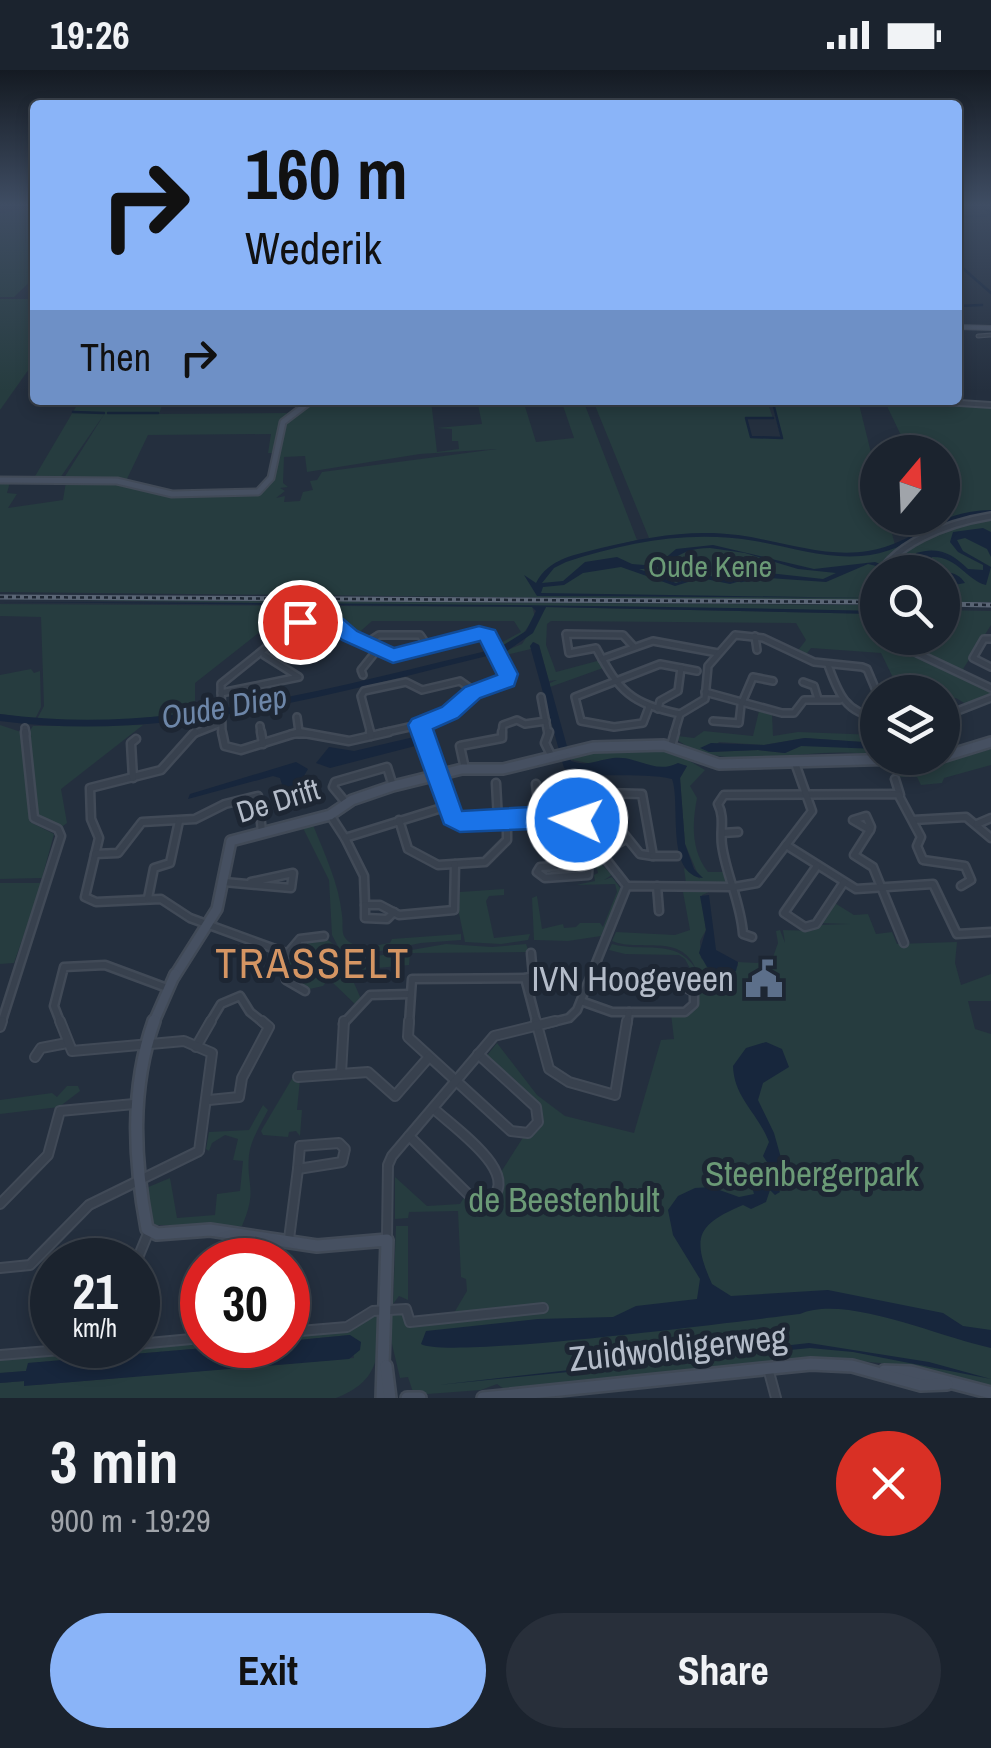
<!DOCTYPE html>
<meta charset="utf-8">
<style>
:root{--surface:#1b232e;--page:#282f3a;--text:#f1f3f6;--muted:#a0a4aa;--line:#39404a;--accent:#8ab4f8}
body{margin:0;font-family:"Archivo Narrow",sans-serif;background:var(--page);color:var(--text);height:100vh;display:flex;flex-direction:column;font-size:38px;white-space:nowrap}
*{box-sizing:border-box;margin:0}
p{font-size:32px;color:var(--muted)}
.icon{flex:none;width:55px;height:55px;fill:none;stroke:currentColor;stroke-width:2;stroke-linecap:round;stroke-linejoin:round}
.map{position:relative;height:1328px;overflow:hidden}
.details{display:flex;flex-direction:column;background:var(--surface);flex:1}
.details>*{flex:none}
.guide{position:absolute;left:30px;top:30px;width:932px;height:305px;border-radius:10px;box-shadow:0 5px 15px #0003,0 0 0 2px var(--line);background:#8ab4f8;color:#111;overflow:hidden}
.needle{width:65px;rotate:19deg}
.tools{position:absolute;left:860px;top:365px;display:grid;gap:20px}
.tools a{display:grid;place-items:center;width:100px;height:100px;border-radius:50%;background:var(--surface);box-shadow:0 5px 15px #0003,0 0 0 2px var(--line);font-size:50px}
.speed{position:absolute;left:30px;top:1168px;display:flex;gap:20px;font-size:50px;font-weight:700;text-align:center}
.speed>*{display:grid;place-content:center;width:130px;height:130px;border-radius:50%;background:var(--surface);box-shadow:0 5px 15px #0003,0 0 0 2px var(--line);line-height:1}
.speed small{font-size:25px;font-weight:400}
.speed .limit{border:15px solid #d22;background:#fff;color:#111}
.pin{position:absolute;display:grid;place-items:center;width:85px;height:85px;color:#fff;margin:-42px;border:5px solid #fff;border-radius:50%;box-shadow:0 2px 10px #0007}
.me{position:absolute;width:110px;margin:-55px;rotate:273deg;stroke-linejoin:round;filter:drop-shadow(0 0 8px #0008)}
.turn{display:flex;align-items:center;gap:35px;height:210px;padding:0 50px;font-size:45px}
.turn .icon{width:130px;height:130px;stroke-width:2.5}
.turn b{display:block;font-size:70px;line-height:85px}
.then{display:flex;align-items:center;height:95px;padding:0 50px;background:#0003;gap:20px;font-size:38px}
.round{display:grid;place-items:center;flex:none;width:105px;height:105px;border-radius:52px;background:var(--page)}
.summary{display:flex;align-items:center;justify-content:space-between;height:170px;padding:0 50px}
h1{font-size:60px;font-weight:700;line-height:75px}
.primary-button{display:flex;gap:20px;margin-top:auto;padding:20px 50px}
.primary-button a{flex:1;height:115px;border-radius:60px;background:var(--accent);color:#111;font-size:40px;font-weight:700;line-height:115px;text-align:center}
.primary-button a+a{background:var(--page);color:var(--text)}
.status{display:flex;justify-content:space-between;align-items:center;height:70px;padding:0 50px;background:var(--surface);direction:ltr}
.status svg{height:28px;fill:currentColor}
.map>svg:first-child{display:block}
.green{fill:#263c3f;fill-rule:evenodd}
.water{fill:#17263c;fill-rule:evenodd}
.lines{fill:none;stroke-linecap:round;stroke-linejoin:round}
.stream{stroke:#17263c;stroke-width:2.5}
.street-far4-casing{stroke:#414a57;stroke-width:5}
.street-far3-casing{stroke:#414a57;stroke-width:8}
.street-far2-casing{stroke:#414a57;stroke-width:10}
.street-far1-casing{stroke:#414a57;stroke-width:11}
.street-casing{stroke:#414a57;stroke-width:12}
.secondary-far3-casing{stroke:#414a57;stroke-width:6}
.secondary-far2-casing{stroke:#414a57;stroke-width:9}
.secondary-far1-casing{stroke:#414a57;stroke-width:14}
.secondary-casing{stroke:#414a57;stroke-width:16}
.street-far4{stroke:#38414e;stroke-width:2.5}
.street-far3{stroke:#38414e;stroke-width:4}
.street-far2{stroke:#38414e;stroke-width:5}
.street-far1{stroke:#38414e;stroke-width:6}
.street{stroke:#38414e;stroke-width:8}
.secondary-far3{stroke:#465061;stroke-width:4}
.secondary-far2{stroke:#465061;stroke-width:5}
.secondary-far1{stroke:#465061;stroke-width:9}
.secondary{stroke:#465061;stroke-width:11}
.rail-casing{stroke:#5a6575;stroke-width:5}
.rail{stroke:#1d2633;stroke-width:2.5;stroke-dasharray:4;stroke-linecap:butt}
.route{fill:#1a73e8;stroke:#114b97;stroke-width:2.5}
.labels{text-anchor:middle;stroke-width:10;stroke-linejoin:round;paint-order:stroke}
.park-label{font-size:30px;fill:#6b9a76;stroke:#1d2633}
.street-label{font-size:30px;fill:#b4bcc9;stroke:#1d2633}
.water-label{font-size:32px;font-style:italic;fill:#6d86a8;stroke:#1d2633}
.near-poi-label{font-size:35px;fill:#b4bcc9;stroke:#1d2633;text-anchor:end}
.near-park-label{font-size:35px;fill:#6b9a76;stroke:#1d2633}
.near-street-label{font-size:35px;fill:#b4bcc9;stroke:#1d2633}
.near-quarter-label{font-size:42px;letter-spacing:2.5px;fill:#d59563;stroke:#1d2633}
</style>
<div class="status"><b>19:26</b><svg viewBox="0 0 49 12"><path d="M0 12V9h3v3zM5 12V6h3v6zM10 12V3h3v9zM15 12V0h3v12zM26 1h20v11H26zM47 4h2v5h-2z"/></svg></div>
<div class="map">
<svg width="991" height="1328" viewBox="0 0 991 1328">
<rect width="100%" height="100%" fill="#242f3e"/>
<!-- green -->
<g class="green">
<path d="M35,136V207L14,227H0V144Z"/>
<path d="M0,229H35L34,292L0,340Z"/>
<path d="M80,330H164L159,344L287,343L277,361L273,383H268L271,364L148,365L126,411L64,408L105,343L60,408H34Z"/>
<path d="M313,330H431L437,382L459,379L458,371H452V359L436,358L482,354L477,330H523L536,372L574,368L561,330H583L637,470L560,490L649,468L594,333L767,331L773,348H746L751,367L781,368L771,331L858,330L877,407L878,448H888L895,475L954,444L943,443L942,382H909L884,330L991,337V532H943L942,502H878L876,531L0,522V412H10L7,423L17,424L8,438L63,430L66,412L117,413L165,425L258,424L272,411L285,351ZM497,379L322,402L317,410L310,411L313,420L303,422L300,431L284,432L285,426L276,428L285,421L280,418L288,417L283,413L284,387L305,386L307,402L420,384Z"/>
<path d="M0,529L877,535L878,541L532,536L535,547L522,565L498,578L497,575L521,562L514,551H372L354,567L333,552L275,550L195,613V640L219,637V640L115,651L37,649L44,636L41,547L0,546V534L531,537Z"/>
<path d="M546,537L877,544L878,568H895L906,578L991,620V626L966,634L956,628L943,630L942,622H900L881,583L811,578L804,587L796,583L806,570L796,553L551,551L547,554L546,575L556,602L601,590L603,598L550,617V613L557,610L549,611L539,575L534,572L531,579L502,586L500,583L522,574Z"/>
<path d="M943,540L991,541V555L963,599L991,617L921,584L898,568H942Z"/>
<path d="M31,599L34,603L40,601L41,637L35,649L0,644V605Z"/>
<path d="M759,641L772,645L773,666L798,662L877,665V673L804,668L764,675L719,672L709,682L758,680L785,683L801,676L846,675L877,679V686C815,672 730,708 677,670L678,666L694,668L704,661L753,666Z"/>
<path d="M0,655L24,663L30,752L54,764L42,808L0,809Z"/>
<path d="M143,655L61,719L67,753L60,758L38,749L29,662L33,656Z"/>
<path d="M642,677L671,680L705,700L690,716L697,728C692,753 691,781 708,802H723L726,813H686L684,798L700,809L685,774L680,708L687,696L676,694L664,700L619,688L591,694L569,689L586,681Z"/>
<path d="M991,679V695L944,708L942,713L921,715L917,707H898L918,697Z"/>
<path d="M313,755C325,785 339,814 342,845C344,857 339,866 351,873C361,880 378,875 390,873L392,869L461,864V870L421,873L344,888L332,865L329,810L303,758Z"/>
<path d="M595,788L612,805L604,810L612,807L621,819L601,866L568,871L534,870L532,828L537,826L542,859L563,854L564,858L576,857L580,853H600L603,857L617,822L615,814L576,815L595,811L594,805L598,803L595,792L591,791Z"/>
<path d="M0,813H42L14,893L0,894Z"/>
<path d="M504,819V825L489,826L486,831L494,868L530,864L528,870L501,874L465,872L458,839L460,822Z"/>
<path d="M683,822H709L702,825L706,860L700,871L701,888L720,904L738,896V892L757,893L773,887L778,873L776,861L780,860L785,873L783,860L812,861L820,855L850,854L820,853L833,832L854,845L868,844L876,864L892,862L897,874L957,872L955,893L961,915L991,904V931H968L975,959L991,964V1318L901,1295L826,1288L504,1319L497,1314L481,1320L414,1325L408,1307L400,1308L391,1270L390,1245L405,1242L406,1252L411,1247L454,1243L467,1221L466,1209L461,1207L458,1141L409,1142L408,1148L395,1149V1107L427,1136L460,1134L465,1126L483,1135L500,1124L501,1102L540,1041L485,988L497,973L537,1025L565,1046L634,1063L661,970L674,969L671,944L687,945C699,937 700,926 691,915L696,910L685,889L679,885L625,884L609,880L612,874C644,883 675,867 696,899C680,862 642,883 612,871L616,862L675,865L690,860Z"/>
<path d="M324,867L337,877L339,896L323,916L305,920C300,915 291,912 287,906C272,881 307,870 324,867Z"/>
<path d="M446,874L492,877L526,874L529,882L410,883L409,895L367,899L351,906L361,929L356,935L333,913L348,891Z"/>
<path d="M293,1007L300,1009L297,1040H302L300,1066L296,1061L289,1062L288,1067L263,1065L261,1061Z"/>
<path d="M67,1016H78L80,1021L59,1037L0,1044V1030L52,1023L57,1027Z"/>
<path d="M263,1035L268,1040C261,1054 251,1069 249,1085C246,1115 258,1119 242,1156L152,1155L146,1118L170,1108L177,1148L215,1145L217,1124L240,1121L243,1091L233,1090L238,1069L225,1065L212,1073L209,1081L206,1079L209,1062L249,1060Z"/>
<path d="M396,1156H408V1230L399,1226L393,1234Z"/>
<path d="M381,1243C378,1287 380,1311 336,1328H0V1313L24,1311V1315H36L354,1288L350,1265L288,1271V1264L349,1259Z"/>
<path d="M202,1271V1275H240L29,1293L26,1301L0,1303V1288Z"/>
</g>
<!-- water -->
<g class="water">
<path d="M991,440V444C934,446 913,482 861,486C825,489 790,477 755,471C690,460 628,472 566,492L554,498L542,513L563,511L585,492L617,487L632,494L656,496L676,479L713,475L814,499L875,492L901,502L868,494L826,512L754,507L730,514L701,508L675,516L621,497L583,503L564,515L543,517L541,523L870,528L537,526L524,505L536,513C549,488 575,485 601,478C647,467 690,459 738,465C781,471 825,488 868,481C917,473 933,441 991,440ZM710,478L745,483L798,499L836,503L823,509L760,502L733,511L701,504L676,513L639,499C676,500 670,478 710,478Z"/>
<path d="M983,458L991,462V487L987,479L965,468L957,470L963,481L991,497L986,515C966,510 957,486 932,487L929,492C939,505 956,498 965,513L943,517L942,502H927L914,492L916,483C939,476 953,484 968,499L983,500V495L958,482L950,472L953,462Z"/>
<path d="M0,532C294,533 584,534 877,541V544L546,537L533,563L507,581C342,621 171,674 0,651V644C169,667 335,616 499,578L526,561L536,541L532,537Z"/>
<path d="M533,572L539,575L571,691C587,697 597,690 613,688C638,685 654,705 678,693L687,696L680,708L685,774L694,799L703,808C665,805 681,733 672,709C643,701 583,711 564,698L530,576Z"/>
<path d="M414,667L419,675L330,698L316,693L329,677L354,681Z"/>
<path d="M805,668L877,673V679L801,676L785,683L758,680L709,682L700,678L711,673L764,675Z"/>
<path d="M296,692L308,699L297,718H283L280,708L273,706L188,729L190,724Z"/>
<path d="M709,825L716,880L738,892L736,901L727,904L707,897L699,883L706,860L700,826Z"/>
<path d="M766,972L782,979L789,997L763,1013L758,1030L774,1063L783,1095L794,1107L781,1108L794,1116L776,1114L780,1122L775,1125L770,1120L766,1132L751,1139L743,1135C699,1154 690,1165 712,1214L731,1226L828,1220L943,1243L963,1256L991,1260V1278C941,1268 846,1224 800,1244C748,1250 447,1290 421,1274L426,1261L538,1249L613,1247L636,1236L697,1229L700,1209L673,1165L668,1140L678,1126L695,1118L711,1117L739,1127L754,1124L751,1113L755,1105L763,1112L757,1101L759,1098L766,1103L761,1093L769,1095L763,1086L769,1072C758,1043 734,1028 733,996L746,978Z"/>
<path d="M350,1265L361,1272L360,1280L349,1289L36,1315L24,1316V1311L0,1313V1303L26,1301L28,1293L240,1275H288V1271Z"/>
<path d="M809,1273L929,1292L991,1309L853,1282L810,1278L438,1315Z"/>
</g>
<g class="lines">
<!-- stream -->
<g class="stream">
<path d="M980,135L990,143"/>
<path d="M976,146L991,145"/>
<path d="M958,147L972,146"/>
<path d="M958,194L991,223"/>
<path d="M958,236L982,235"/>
<path d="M773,333L782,368L751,367L746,348H773"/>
<path d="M73,342L104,343"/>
<path d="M108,343H158"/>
<path d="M741,511L758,507"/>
</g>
<!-- street-far4 casing -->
<g class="street-far4-casing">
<path id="street-far4" d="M978,266L991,265"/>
</g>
<!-- street-far3 casing -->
<g class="street-far3-casing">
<path id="street-far3" d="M913,330L991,335"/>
</g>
<!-- street-far2 casing -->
<g class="street-far2-casing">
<g id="street-far2">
<path d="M878,532L872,516C891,473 948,453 991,446"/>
<path d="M281,565L298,574"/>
<path d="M309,566L320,568L306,587L294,580Z"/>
<path d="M755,566L757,580"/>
<path d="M896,568L917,583L991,618"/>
<path d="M991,569H984L973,588L991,597"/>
<path d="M365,574L379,565H420L429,578"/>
<path d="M634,577L623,565L566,564L569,583L596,578C620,622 630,633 680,644"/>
<path d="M602,589L653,571L718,583"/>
<path d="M828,595C838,623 846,644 878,647"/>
<path d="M363,605L361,600L377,580"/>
<path d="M803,612L814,616L818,629"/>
<path d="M705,622L782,643H794L804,630H840"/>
<path d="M221,623L299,607L264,585"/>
<path d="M541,627L548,664"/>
<path d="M649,637L643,653L614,657L581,651L575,627L660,594L697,601"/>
<path d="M658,639L660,631L678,621L681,598"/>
<path d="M297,647L299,662"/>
<path d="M942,647L991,628"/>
<path d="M713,651L739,653L741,635L753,607L773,611"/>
<path d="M420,655L423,664"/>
<path d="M260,656L261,664"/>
<path d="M25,658L26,664"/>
<path d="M193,664L221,653"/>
<path d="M222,664L221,614L298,552L336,554L350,566L389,585L484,564L490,568L508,607L502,613L473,622L436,651L378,664"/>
<path d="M291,664H312"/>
<path d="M371,664L361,626L364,621L406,612L422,620L460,611L474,621"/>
<path d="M502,664L503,655L517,650L525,654L546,651"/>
<path d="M674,664L680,644L705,629L708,596L735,565L763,568L814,592L862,597L867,599L878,625"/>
</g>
</g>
<!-- street-far1 casing -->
<g class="street-far1-casing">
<g id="street-far1">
<path d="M195,662L161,700L90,718L91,749L99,768L85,827L96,832L161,829L190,848L286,883"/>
<path d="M222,662L225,676L241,680L299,662L349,671L389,662"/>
<path d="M261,662L263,674"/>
<path d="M370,662L371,666"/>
<path d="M423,662L454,749L460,752L572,746L627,816"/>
<path d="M549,662L545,673L552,687"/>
<path d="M671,676L675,662"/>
<path d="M465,699L460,676L502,668V662"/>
<path d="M133,708L131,673L136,669"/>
<path d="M895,709L900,725"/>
<path d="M496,713L498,750"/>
<path d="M536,714L540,747"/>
<path d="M569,722L642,724L653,786L640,784L602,737L601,722"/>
<path d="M347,734L333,717L335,712L387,697L393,716"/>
<path d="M330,745L345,768L448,736"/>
<path d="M866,746L871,757L870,760L853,750Z"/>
<path d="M399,750L408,779L438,795L485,792L507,770V749"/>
<path d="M913,750L966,747L991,768"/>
<path d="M977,754L991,748"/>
<path d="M870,760L854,785L873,797L904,873"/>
<path d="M722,763L738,762"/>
<path d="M345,768L364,806L365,835H380L399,845L454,840L455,794"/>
<path d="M786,775L856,819L933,814L957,864L991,862"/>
<path d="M95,784L118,783L142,752L195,749L225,734L258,726L262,762"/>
<path d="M653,786H677"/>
<path d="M589,788L588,805L545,808L537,802L540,797L577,795Z"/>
<path d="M589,788L626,769"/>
<path d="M817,796L784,843L805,857L816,854L844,812"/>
<path d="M224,812L291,818L293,803L251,812"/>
<path d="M657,816L659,841"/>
<path d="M148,828L154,798L170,793L179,751"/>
<path d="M365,835V848L387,849L394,842"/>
<path d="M752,867L743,864C741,833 726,805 722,775C720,760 725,748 718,734L724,725L898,724L921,767L917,776L923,790L965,796L971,810L961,816"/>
<path d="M525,908L533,906L531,883"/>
<path d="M305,921L286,910L283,889L300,869L324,866"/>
<path d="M581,931L612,942H685L694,934V922L676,913L592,904"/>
<path d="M1,954L61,766L58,759L34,748L25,662"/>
<path d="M61,954L54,936L64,897L105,895L167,918"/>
<path d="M209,954L221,934L240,926L250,942L265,954"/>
<path d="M343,954L370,925L410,924"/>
<path d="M409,954L412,909L525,908L537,954"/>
<path d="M545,954L569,948L577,940L627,816L734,817L757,813L812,741L795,693"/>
<path d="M627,954L629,942"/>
</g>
</g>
<!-- street casing -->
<g class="street-casing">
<g id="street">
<path d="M409,951L408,967L511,1061L528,1063L538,1052L536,1037L478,984"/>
<path d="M536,951L549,999L569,1012L615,1025L627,951"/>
<path d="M0,957L2,951"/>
<path d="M196,977L211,951"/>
<path d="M35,987L41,978L67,973"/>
<path d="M341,1003L344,951"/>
<path d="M298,1007L368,1002L395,1026L429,987"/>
<path d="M209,1030L239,1027L242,1008L269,957L262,951"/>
<path d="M409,1066L474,1130L485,1133C529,1108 454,1058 433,1038"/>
<path d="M339,1073L345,1079L342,1092L298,1099L300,1076Z"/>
<path d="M0,1134L48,1085L60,1041L134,1034"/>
<path d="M387,1167L388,1095L392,1086L494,966L555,951"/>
<path d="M289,1169L298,1099"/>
<path d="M137,1190L149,1161"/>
<path d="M0,1198L30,1195L89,1135L199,1081L212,983L184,971L72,981L60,951"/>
<path d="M288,1262L347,1257L373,1241L406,1239L410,1252L543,1238"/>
<path d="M138,1274L202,1268"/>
<path d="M0,1285L121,1275"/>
<path d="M769,1302L776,1328"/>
</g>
</g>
<!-- secondary-far3 casing -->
<g class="secondary-far3-casing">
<path id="secondary-far3" d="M958,257L991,258"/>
</g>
<!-- secondary-far2 casing -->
<g class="secondary-far2-casing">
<path id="secondary-far2" d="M0,410L117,411L172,424L258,422L271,408L283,352L312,330"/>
</g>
<!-- secondary-far1 casing -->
<g class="secondary-far1-casing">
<g id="secondary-far1">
<path d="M942,687L991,672"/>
<path d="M174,907L217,839L231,771L330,745L352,730L393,716L462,699H503L593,677L664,675L719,694L939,688"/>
<path d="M153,954L175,904"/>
</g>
</g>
<!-- secondary casing -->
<g class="secondary-casing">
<g id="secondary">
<path d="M154,951C130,1019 134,1090 147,1159L157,1164L210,1160L317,1176L387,1170L382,1328"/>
<path d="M386,1296L390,1328"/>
<path d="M884,1301L911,1302L991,1323"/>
<path d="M407,1328H420"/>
<path d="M483,1328L811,1294L852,1296L921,1315L947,1314"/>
</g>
</g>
<!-- street-far4 -->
<use href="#street-far4" class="street-far4"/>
<!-- street-far3 -->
<use href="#street-far3" class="street-far3"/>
<!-- street-far2 -->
<use href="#street-far2" class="street-far2"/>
<!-- street-far1 -->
<use href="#street-far1" class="street-far1"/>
<!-- street -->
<use href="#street" class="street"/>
<!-- secondary-far3 -->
<use href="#secondary-far3" class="secondary-far3"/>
<!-- secondary-far2 -->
<use href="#secondary-far2" class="secondary-far2"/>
<!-- secondary-far1 -->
<use href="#secondary-far1" class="secondary-far1"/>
<!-- secondary -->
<use href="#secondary" class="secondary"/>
<!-- rail casing -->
<g class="rail-casing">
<g id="rail">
<path d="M0,527L878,532"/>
<path d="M942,534L991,535"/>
</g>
</g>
<!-- rail -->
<use href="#rail" class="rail"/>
</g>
<!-- sky -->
<linearGradient id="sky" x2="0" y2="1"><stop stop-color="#141a22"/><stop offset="0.42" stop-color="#3f4d63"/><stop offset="1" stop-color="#3f4d63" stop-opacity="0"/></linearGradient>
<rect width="991" height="321" fill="url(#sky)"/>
<!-- route -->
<path class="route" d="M300,545L343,549L357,561L394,578L479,556L495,560L518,604L514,616L480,628L458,648L433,659L462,741L564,735L586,742L589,750L586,757L460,762L444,754L408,655L412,649L442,637L465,617L497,605L480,571L393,593L342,570L331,560L293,557L290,552Z"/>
<!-- icons -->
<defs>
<g id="civic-bare" transform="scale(3)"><path d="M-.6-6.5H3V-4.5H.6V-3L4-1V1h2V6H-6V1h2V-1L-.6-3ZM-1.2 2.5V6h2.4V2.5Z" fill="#5c6f8a" stroke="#1d2633" stroke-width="2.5" paint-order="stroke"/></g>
</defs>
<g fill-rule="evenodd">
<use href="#civic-bare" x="764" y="909"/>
</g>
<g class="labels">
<!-- park labels -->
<g class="park-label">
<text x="710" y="507">Oude Kene</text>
</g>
<!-- street labels -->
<g class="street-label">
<text transform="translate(278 731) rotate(-17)" y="10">De Drift</text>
</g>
<!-- water labels -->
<g class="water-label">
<text transform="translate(224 637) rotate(-10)" y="11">Oude Diep</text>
</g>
<!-- near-poi labels -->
<g class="near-poi-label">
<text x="734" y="921">IVN Hoogeveen</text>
</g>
<!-- near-park labels -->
<g class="near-park-label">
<text x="812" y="1116">Steenbergerpark</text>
<text x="564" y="1142">de Beestenbult</text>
</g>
<!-- near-street labels -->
<g class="near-street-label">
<text transform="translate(678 1278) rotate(-6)" y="12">Zuidwoldigerweg</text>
</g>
<!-- near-quarter labels -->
<g class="near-quarter-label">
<text x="313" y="908">TRASSELT</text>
</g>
</g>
</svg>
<div class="tools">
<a><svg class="needle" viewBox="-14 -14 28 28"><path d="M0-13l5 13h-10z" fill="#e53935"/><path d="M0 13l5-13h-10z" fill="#a0a4aa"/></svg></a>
<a><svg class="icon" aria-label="search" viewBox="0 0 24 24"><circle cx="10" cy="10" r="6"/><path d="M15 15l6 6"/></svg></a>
<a><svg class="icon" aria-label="layers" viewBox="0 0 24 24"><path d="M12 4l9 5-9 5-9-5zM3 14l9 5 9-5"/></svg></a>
</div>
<div class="speed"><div>21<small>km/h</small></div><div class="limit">30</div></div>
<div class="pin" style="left:300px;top:552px;background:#d93025"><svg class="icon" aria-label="arrive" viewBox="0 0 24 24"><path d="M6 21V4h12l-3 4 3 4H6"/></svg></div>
<svg class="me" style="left:577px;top:750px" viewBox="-20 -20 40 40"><circle r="17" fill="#1a73e8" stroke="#fff" stroke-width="3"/><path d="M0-11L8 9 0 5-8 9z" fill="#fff"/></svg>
<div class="guide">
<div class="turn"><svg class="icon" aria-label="right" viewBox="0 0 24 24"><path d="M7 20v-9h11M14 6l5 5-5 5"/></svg><div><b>160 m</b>Wederik</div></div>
<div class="then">Then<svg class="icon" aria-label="right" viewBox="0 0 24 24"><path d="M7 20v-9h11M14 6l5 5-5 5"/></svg></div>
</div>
</div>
<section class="details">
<div class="summary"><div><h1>3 min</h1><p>900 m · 19:29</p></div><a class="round" style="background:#d93025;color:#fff"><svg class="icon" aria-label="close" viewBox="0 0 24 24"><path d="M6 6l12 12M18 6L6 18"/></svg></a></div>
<div class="primary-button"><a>Exit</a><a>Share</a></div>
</section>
